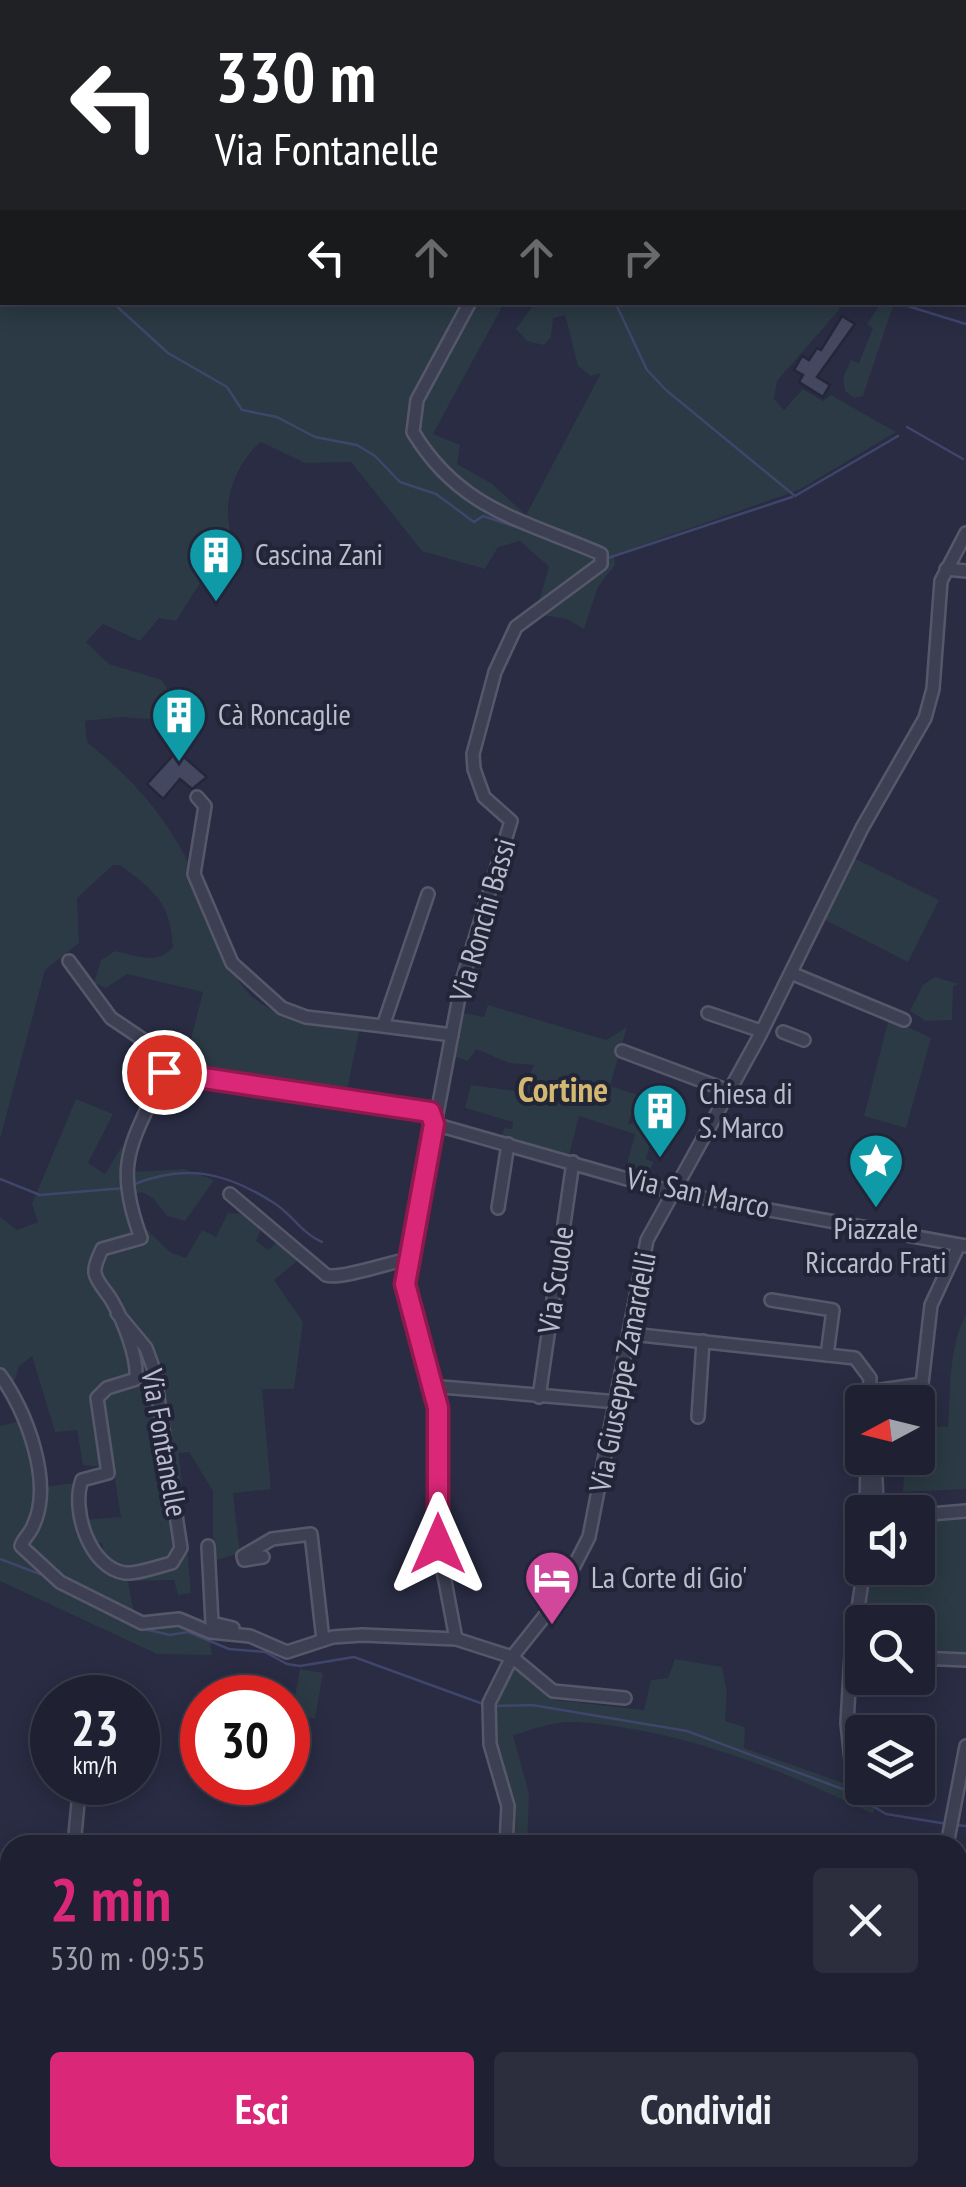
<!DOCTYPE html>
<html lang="it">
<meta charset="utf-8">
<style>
:root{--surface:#1f2132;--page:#2c2e3e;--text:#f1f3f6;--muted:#a1a3ac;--line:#3c3e4d;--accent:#db2777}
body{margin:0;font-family:"PT Sans Narrow",sans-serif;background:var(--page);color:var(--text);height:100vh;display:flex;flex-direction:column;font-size:38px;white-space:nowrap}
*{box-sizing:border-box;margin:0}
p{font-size:32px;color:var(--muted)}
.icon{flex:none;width:55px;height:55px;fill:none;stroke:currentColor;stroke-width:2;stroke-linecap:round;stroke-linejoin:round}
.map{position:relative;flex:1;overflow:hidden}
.side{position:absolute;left:0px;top:1835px;width:968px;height:352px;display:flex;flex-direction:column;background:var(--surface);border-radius:30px 30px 0 0;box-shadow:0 5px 25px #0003,0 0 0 2px var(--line)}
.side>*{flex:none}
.banner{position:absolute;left:0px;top:0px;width:968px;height:305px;box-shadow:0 5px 25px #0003,0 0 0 2px var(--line);background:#202124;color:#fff;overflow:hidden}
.needle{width:65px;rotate:263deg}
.fabs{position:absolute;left:845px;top:1385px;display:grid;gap:20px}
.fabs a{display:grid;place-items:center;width:90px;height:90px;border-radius:10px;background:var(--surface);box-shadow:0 5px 25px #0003,0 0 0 2px var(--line);font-size:50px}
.speed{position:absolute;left:30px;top:1675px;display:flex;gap:20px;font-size:50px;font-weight:700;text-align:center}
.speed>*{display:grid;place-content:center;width:130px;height:130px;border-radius:50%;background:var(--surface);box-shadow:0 5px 25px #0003,0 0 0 2px var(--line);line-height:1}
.speed small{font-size:25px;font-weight:400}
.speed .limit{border:15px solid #d22;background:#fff;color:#111}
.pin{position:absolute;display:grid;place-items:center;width:85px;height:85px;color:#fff;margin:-42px;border:5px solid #fff;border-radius:50%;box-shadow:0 2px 10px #0007}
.me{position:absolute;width:110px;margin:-55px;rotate:0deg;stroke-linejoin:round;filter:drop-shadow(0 0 8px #0008)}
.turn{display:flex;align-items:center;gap:35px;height:210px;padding:0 50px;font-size:45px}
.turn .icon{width:130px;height:130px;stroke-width:2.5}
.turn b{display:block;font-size:70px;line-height:85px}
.lanes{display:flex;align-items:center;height:95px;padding:0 50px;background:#0003;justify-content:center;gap:50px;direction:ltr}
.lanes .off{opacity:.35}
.round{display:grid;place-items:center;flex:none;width:105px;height:105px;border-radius:10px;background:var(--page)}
.summary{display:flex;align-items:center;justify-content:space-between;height:170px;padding:0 50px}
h1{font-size:60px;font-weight:700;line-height:75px;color:var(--accent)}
.cta{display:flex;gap:20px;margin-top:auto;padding:20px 50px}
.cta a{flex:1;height:115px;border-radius:10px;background:var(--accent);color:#fff;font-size:40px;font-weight:700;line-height:115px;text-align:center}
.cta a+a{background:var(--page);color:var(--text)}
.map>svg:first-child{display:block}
.green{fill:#2b3a44}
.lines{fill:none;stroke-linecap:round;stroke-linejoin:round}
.stream{stroke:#40456b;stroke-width:2.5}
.building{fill:#434760;stroke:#24263a;stroke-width:2.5}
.minor-casing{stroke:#56586a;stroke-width:16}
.minor{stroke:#3d4053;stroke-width:11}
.route-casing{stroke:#8e194d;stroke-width:25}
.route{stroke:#db2777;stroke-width:18}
.labels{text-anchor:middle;stroke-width:8;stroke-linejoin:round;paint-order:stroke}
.poi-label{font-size:30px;fill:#bbbccc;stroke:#222438;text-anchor:start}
.street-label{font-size:30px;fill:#bbbccc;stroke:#222438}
.quarter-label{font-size:35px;font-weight:bold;fill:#d2b870;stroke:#222438}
</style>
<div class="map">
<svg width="966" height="2187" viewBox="0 0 966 2187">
<rect width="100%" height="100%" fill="#292c43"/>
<!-- green -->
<g class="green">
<path d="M0,0H966L965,116V2H2V302L504,303L433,434L460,445L457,464L491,483L526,515L601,373L591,376L578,366L565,315L553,318L551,337L544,345L527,341L516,329L535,303H840L839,310L777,381L774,399L784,410L803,389L823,401L831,395L896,432L799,490L614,555L615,565L598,587L584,629L567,619L535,614L549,567L520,541L498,547L485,569L422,551L351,462L305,463L261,442C231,467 216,517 240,552L202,580L176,621L159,618L140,641L103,624L86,642L109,664L162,680L187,722L122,717L85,721L87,742C128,775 162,811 186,858C193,871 196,888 201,902C239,998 252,1021 360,1027L346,1095L175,1070L185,1062L203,992L127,974L106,988L94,983L101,960L115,951C135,955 158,966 173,947C170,903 155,891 120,865H113L77,898L79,943L45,970L0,1139Z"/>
<path d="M881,303H894L863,396L854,398L845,391L843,378L851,360L859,363L873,328L867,324Z"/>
<path d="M852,857L939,900L908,962L821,918Z"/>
<path d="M935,977L959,984L953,986L952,1020L926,1021L910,1011L923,985Z"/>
<path d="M488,1005L606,1040L627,1027L610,1086L638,1095L628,1124L648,1122V1129L654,1131L646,1159L653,1162L649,1175L626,1168L635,1134L579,1116L569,1156L502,1138L504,1128L512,1129L513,1122L465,1108L471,1085L522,1092L534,1065L509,1063L476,1049L468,1061L455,1057L458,1012L484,1017Z"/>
<path d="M889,1018L931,1038L906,1128L864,1116Z"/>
<path d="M76,1099L113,1114L88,1163L105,1174L121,1148L126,1149C117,1177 126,1209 136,1236L105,1245L93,1270L135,1374L100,1389L105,1467L83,1465L77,1430L55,1432L32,1356L19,1366L15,1380L8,1383L0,1373V1217L17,1230L38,1222L32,1204Z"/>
<path d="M132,1149L134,1172L184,1169L214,1180L185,1221L167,1216L154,1199L142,1192L132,1195Z"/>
<path d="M228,1213L253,1214L263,1224L256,1241L268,1250L279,1241L303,1256L274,1280L303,1322L294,1389H262L271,1489L233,1493L240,1553L213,1561V1491L189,1452L179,1453L191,1593L178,1595L174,1580L128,1581L134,1614L61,1581L22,1544L42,1487L75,1483L76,1507L102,1564L124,1574L179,1559L158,1380L97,1274L106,1251L137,1242L138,1221L170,1252L186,1258L202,1230L216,1237Z"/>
<path d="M966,1315V1489L903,1492L905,1458H918V1426L948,1427C951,1391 948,1347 966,1315Z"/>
<path d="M121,1319L150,1361L178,1545L170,1562L128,1570L104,1558L102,1543H95L83,1520L121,1517L101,1394L135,1382Z"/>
<path d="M20,1421C31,1467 49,1504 17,1545C48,1573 86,1605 127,1618C155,1626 182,1624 209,1637L212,1655L157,1654L0,1581V1426Z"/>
<path d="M966,1518V1653L918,1651V1622H862V1640L860,1614L870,1568H918V1521Z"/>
<path d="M675,1659L722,1667L727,1693L725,1721L745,1727L744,1748L863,1790L882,1811L875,1808L873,1814C784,1770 674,1727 573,1722C554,1721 532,1730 513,1735L529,1794L527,1845H512C520,1796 484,1749 495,1705C499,1690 511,1676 518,1663L555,1700L644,1710L651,1680L668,1678Z"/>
<path d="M300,1669L323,1673L315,1719L292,1714Z"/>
</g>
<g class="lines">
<!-- stream -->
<g class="stream">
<path d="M0,226H2"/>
<path d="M112,302L168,353L227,387L242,410L277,417L315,437L357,445L375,456L400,482L436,494L474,522L483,516L537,534"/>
<path d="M615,302L647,370L666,390L795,496L898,436"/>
<path d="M901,304L966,324"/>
<path d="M907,427L963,459"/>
<path d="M608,558L792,497"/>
<path d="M0,1179L40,1195L125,1188"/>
<path d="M132,1185C185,1163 226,1172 274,1203C292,1214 301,1233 322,1242"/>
<path d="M0,1559L45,1576"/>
<path d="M144,1629L170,1635L188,1632L229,1649L265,1652L287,1664L300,1666L354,1657L483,1704"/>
<path d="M496,1706L532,1705L687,1731L845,1790L886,1814L947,1824"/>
<path d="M955,1825L966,1826"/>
</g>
</g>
<!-- building -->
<g class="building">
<path d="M842,316L855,324L817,377L830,385L823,397L799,382L803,375L794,370L802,356L809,360L817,348L821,350Z"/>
<path d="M177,751L207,777L192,789L180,779L163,799L147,784Z"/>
</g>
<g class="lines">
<!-- minor casing -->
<g class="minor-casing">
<g id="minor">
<path d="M946,569L966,571"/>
<path d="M197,797L205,806L194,874L232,963L282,1008L306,1017L383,1026"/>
<path d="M428,894L383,1026L452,1035"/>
<path d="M69,961L111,1018L157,1049L164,1072L430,1113L434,1124"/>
<path d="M791,973L904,1020"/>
<path d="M708,1013L761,1031"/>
<path d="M783,1032L804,1040"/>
<path d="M622,1051L729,1091"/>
<path d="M434,1124L676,1193L966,1246"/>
<path d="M230,1194L326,1275C339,1280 388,1263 408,1259"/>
<path d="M498,1208L508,1144"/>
<path d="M771,1300L833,1310L827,1355"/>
<path d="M117,1313L146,1348L154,1370L181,1548L172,1563C159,1566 138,1574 125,1573C89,1568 71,1509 82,1480L108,1473L97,1398L107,1388L136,1379C138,1357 123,1320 112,1301C107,1292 97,1283 95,1273C94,1264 99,1257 102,1249L141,1238C112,1160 133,1143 164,1072"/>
<path d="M631,1334L855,1358L870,1378L869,1402"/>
<path d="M0,1375C26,1410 54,1483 33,1526C30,1534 23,1539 21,1546L60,1582L142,1623L179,1619L210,1632L250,1636L287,1652L333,1637L362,1635L456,1639L512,1657L553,1691L625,1698"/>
<path d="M430,1386L618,1402"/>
<path d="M539,1397L573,1162"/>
<path d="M875,1402L881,1390L922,1384L931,1305L959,1245"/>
<path d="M698,1417L703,1341"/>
<path d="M875,1458L877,1502L890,1512"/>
<path d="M866,1512L867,1458"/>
<path d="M918,1515L966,1511"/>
<path d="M208,1546L212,1623L233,1628"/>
<path d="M263,1557L244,1560L243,1556L272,1539L311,1534L323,1640"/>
<path d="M456,1639L438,1544V1408L405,1284L462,981L511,821L484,797L474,769L473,754L495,672L516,627L601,564V554C523,520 460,510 413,432L417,400L470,302"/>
<path d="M851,1655L847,1723L852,1770"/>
<path d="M862,1655H851L864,1568"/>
<path d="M918,1658L966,1660"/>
<path d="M74,1845L80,1782"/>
<path d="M506,1845L508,1806L490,1744L489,1703L512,1657L555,1603L589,1537L647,1240L759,1037L862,828L925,718L933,689L941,581L966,533"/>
<path d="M947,1845L966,1746"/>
<path d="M0,2086L10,2087"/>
<path d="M0,2140L10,2141"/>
<path d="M56,2178V2187"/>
<path d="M146,2178V2187"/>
<path d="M881,2178V2187"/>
<path d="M888,2183L924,2187"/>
<path d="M374,2187L379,2178"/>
<path d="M867,2187V2178"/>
</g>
</g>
<!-- minor -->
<use href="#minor" class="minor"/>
</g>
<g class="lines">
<!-- route casing -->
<g class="route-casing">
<path id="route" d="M164,1072L430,1112L434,1124L405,1284L438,1408V1544"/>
</g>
<!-- route -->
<use href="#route" class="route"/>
</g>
<!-- icons -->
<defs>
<g id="building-pin" transform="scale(2.875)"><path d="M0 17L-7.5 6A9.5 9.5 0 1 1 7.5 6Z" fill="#0f9aa8" stroke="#222438"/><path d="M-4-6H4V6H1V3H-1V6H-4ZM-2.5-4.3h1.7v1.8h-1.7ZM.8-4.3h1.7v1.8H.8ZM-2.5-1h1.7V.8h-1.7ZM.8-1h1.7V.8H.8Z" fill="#fff"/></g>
<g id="sight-pin" transform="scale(2.875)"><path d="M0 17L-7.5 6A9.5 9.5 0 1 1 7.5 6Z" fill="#0f9aa8" stroke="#222438"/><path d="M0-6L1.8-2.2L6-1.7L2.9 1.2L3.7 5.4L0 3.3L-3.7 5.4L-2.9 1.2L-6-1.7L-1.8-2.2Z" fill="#fff"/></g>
<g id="hotel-pin" transform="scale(2.875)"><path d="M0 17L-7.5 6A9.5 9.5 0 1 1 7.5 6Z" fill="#d1479c" stroke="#222438"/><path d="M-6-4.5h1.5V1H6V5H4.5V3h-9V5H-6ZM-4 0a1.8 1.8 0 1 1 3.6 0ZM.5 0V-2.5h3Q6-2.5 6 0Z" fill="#fff"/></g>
</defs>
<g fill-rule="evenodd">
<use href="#building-pin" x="216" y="555"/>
<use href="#building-pin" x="179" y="715"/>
<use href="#building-pin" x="660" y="1111"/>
<use href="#sight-pin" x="876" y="1161"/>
<use href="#hotel-pin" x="552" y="1578"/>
</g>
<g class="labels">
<!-- poi labels -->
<g class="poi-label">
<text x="255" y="565">Cascina Zani</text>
<text x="218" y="725">Cà Roncaglie</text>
<text x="699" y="1104">Chiesa di<tspan x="699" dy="34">S. Marco</tspan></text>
<text x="876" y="1239" text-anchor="middle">Piazzale<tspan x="876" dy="34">Riccardo Frati</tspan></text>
<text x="591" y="1588">La Corte di Gio'</text>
</g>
<!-- street labels -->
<g class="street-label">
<text transform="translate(483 920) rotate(-74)" y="10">Via Ronchi Bassi</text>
<text transform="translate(698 1193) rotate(12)" y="10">Via San Marco</text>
<text transform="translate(556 1280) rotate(-82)" y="10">Via Scuole</text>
<text transform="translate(623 1372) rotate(-79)" y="10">Via Giuseppe Zanardelli</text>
<text transform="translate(164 1443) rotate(80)" y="10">Via Fontanelle</text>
</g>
<!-- quarter labels -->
<g class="quarter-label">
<text x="563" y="1102">Cortine</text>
</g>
</g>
</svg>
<div class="fabs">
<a><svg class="needle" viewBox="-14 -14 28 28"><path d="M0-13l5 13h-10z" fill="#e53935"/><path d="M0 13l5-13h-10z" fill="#a1a3ac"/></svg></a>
<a><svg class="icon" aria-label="sound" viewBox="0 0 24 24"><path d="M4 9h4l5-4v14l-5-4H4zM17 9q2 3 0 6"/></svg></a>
<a><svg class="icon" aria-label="search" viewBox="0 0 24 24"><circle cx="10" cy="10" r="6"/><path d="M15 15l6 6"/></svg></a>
<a><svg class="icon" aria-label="layers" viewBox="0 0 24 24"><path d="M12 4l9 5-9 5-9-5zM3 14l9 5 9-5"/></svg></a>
</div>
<div class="speed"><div>23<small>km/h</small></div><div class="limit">30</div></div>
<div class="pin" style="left:164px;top:1072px;background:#d93025"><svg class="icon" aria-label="arrive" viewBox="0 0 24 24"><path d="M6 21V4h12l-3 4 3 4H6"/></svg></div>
<svg class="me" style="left:438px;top:1544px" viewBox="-20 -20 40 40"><path d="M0-17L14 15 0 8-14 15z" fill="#db2777" stroke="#fff" stroke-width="4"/></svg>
<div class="banner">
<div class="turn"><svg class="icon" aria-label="left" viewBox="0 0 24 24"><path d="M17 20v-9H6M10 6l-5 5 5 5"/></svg><div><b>330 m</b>Via Fontanelle</div></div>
<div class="lanes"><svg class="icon" aria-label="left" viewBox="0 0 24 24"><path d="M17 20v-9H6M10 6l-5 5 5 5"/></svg><svg class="icon off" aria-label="ahead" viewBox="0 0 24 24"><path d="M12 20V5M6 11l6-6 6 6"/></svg><svg class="icon off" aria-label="ahead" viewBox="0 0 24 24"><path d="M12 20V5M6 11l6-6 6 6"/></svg><svg class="icon off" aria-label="right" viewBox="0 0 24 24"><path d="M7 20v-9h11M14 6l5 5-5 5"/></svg></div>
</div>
<section class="side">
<div class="summary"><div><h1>2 min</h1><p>530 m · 09:55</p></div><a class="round"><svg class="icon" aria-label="close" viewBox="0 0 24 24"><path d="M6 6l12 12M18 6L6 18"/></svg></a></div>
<div class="cta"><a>Esci</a><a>Condividi</a></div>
</section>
</div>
